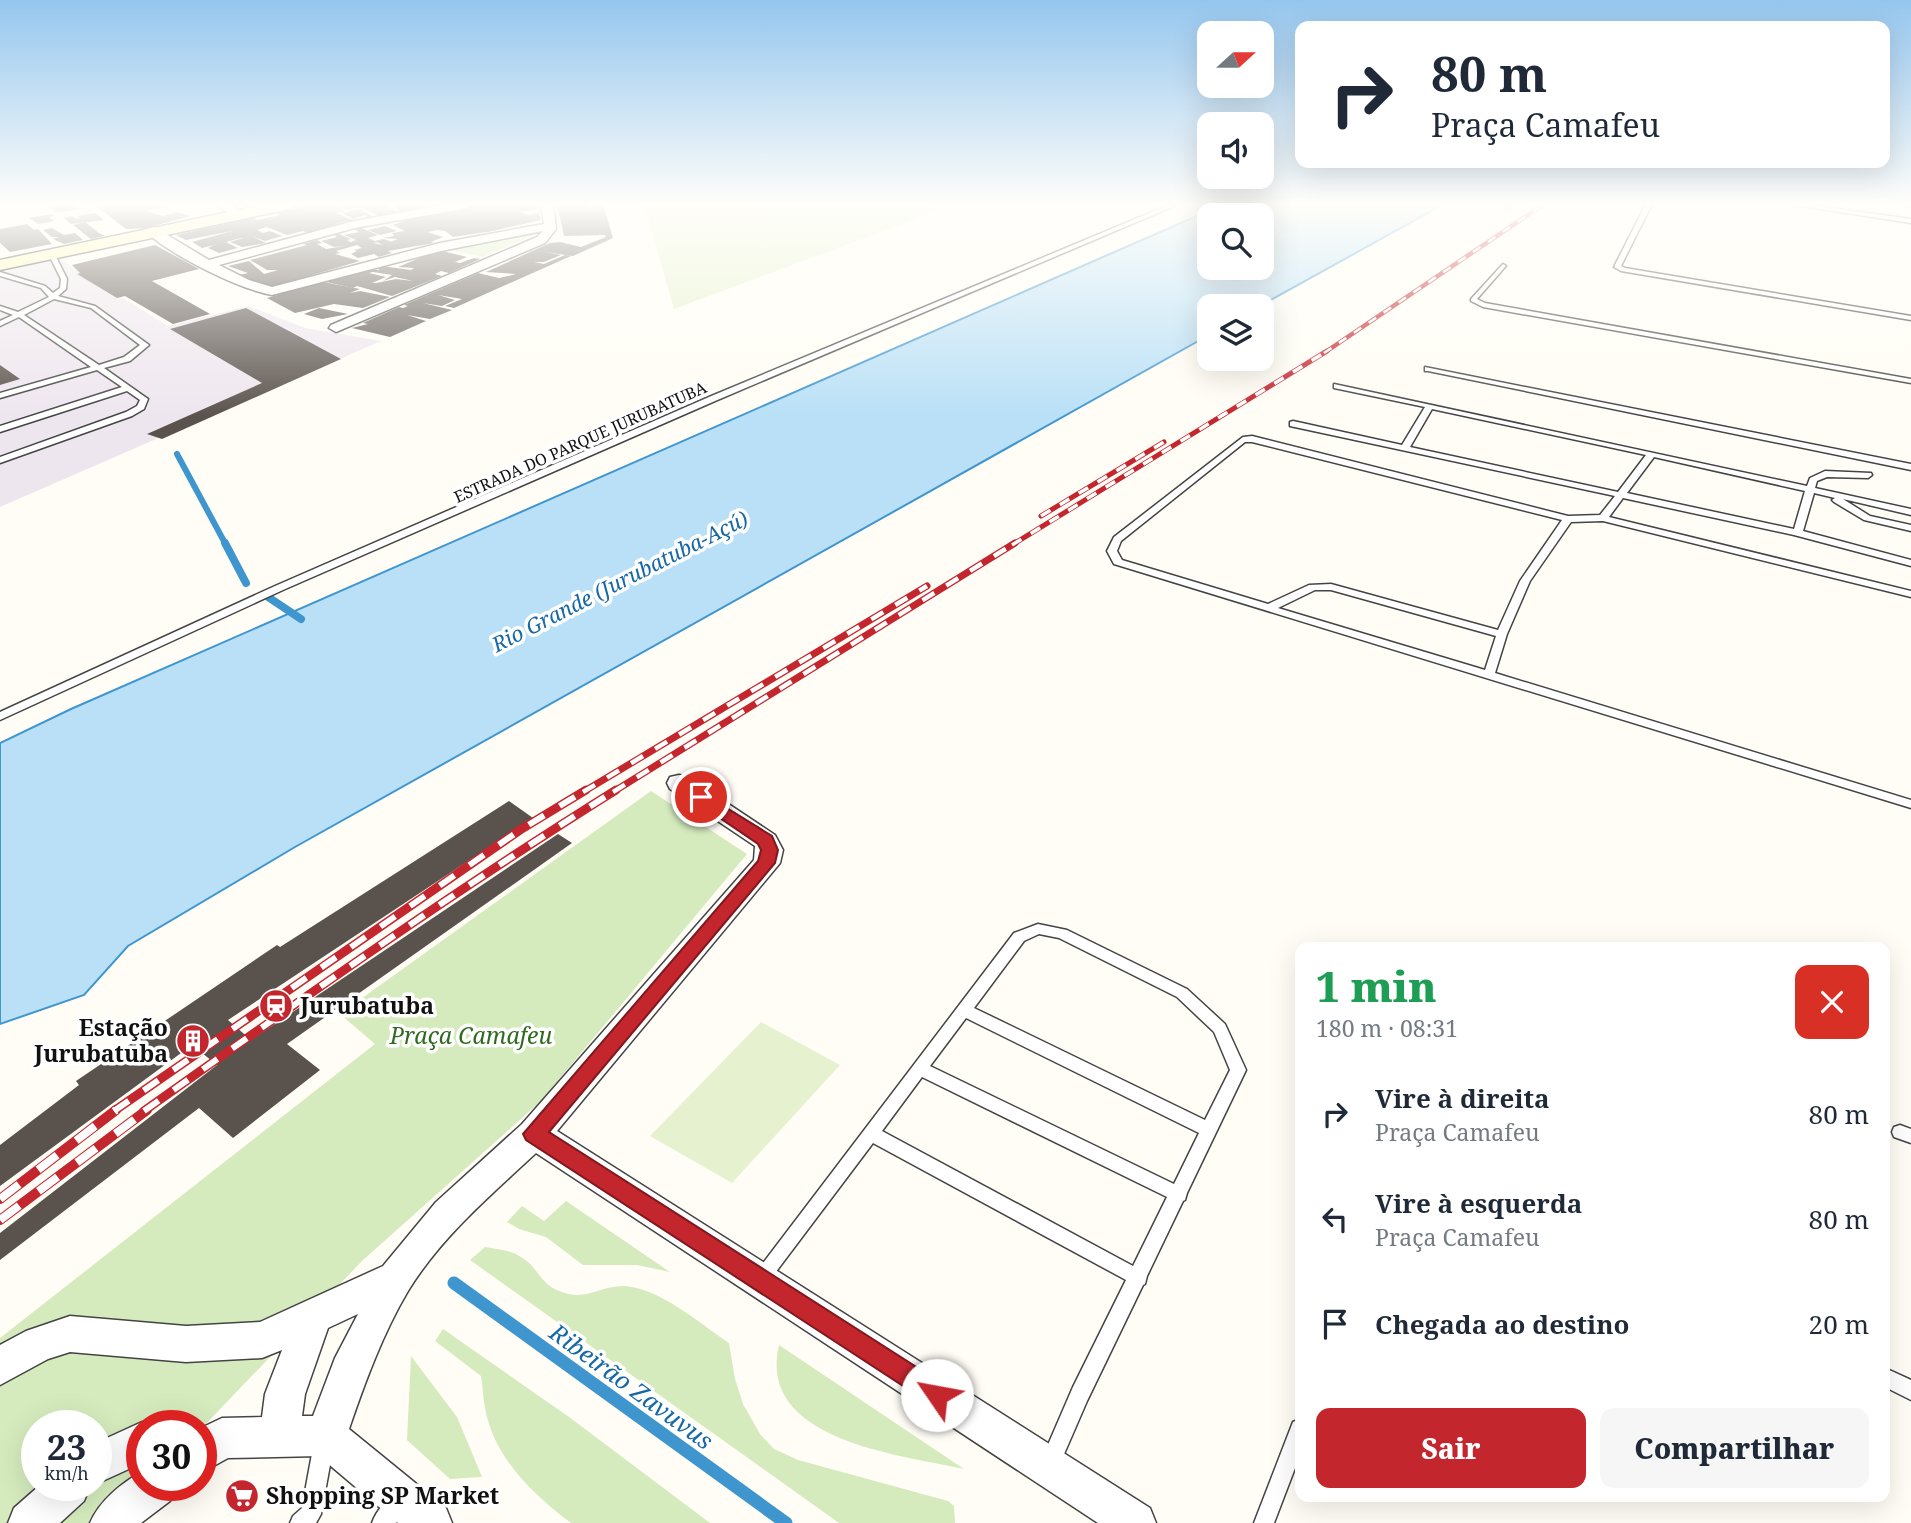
<!DOCTYPE html>
<html lang="pt">
<meta charset="utf-8">
<style>
:root{--surface:#fff;--page:#f6f6f7;--text:#1f2937;--muted:#747a83;--accent:#c4262e}
body{margin:0;font-family:"Noto Serif",serif;background:var(--page);color:var(--text);height:100vh;display:flex;flex-direction:column;font-size:26px;white-space:nowrap}
*{box-sizing:border-box;margin:0}
p{font-size:23px;color:var(--muted)}
.icon{flex:none;width:38px;height:38px;fill:none;stroke:currentColor;stroke-width:2;stroke-linecap:round;stroke-linejoin:round}
.map{position:relative;flex:1;overflow:hidden}
.drawer{position:absolute;left:1295px;top:942px;width:595px;height:560px;display:flex;flex-direction:column;background:var(--surface);border-radius:14px;box-shadow:0 7px 28px #0002}
.drawer>*{flex:none}
.top-card{position:absolute;left:1295px;top:21px;width:595px;height:147px;border-radius:14px;box-shadow:0 7px 28px #0002;background:#fff;color:var(--text);overflow:hidden}
.needle{width:46px;rotate:69deg}
.controls{position:absolute;left:1197px;top:21px;display:grid;gap:14px}
.controls a{display:grid;place-items:center;width:77px;height:77px;border-radius:14px;background:var(--surface);box-shadow:0 7px 28px #0002;font-size:35px}
.speed{position:absolute;left:21px;top:1410px;display:flex;gap:14px;font-size:35px;font-weight:700;text-align:center}
.speed>*{display:grid;place-content:center;width:91px;height:91px;border-radius:50%;background:var(--surface);box-shadow:0 7px 28px #0002;line-height:1}
.speed small{font-size:18px;font-weight:400}
.speed .limit{border:10px solid #d22;background:#fff;color:#111}
.pin{position:absolute;display:grid;place-items:center;width:60px;height:60px;color:#fff;margin:-30px;border:4px solid #fff;border-radius:50%;box-shadow:0 2px 7px #0007}
.me{position:absolute;width:77px;margin:-38px;rotate:303deg;stroke-linejoin:round;filter:drop-shadow(0 0 5px #0008)}
.turn{display:flex;align-items:center;gap:24px;height:147px;padding:0 21px;font-size:32px}
.turn .icon{width:91px;height:91px;stroke-width:2.5}
.turn b{display:block;font-size:49px;line-height:60px}
.round{display:grid;place-items:center;flex:none;width:74px;height:74px;border-radius:14px;background:var(--page)}
.summary{display:flex;align-items:center;justify-content:space-between;height:119px;padding:0 21px}
h1{font-size:42px;font-weight:800;line-height:52px;color:#1e9e55}
.button{display:flex;gap:14px;margin-top:auto;padding:14px 21px}
.button a{flex:1;height:80px;border-radius:14px;background:var(--accent);color:#fff;font-size:28px;font-weight:800;line-height:80px;text-align:center}
.button a+a{background:var(--page);color:var(--text)}
ul{padding:0;list-style:none}
li{display:flex;align-items:center;gap:21px;height:105px;padding:0 21px}
li div{flex:1}
li b{display:block;font-size:26px}
li em{font-style:normal}
.map>svg:first-child{display:block}
.industrial{fill:#eee6ef}
.green{fill:#d5ebbd;fill-rule:evenodd}
.pitch{fill:#e6f2cf}
.water{fill:#b9e0f7;stroke:#3f96cf;stroke-width:2;fill-rule:evenodd}
.lines{fill:none;stroke-linecap:round;stroke-linejoin:round}
.stream-far2{stroke:#3f96cf;stroke-width:6}
.stream-far1{stroke:#3f96cf;stroke-width:8}
.stream{stroke:#3f96cf;stroke-width:13}
.building{fill:#5a524d;fill-rule:evenodd}
.service-casing{stroke:#444;stroke-width:3}
.minor-casing{stroke:#444;stroke-width:3}
.secondary-casing{stroke:#333;stroke-width:3}
.service{fill:#fff;fill-rule:evenodd}
.minor{fill:#fff;fill-rule:evenodd}
.secondary{fill:#fff6b0;fill-rule:evenodd}
.rail-far4-casing{stroke:#c4262e;stroke-width:4.5}
.rail-far3-casing{stroke:#c4262e;stroke-width:5}
.rail-far2-casing{stroke:#c4262e;stroke-width:7}
.rail-far1-casing{stroke:#c4262e;stroke-width:9}
.rail-casing{stroke:#c4262e;stroke-width:10}
.rail-far4{stroke:#fff;stroke-width:2.5;stroke-dasharray:9;stroke-linecap:butt}
.rail-far3{stroke:#fff;stroke-width:3.5;stroke-dasharray:11;stroke-linecap:butt}
.rail-far2{stroke:#fff;stroke-width:4.5;stroke-dasharray:14;stroke-linecap:butt}
.rail-far1{stroke:#fff;stroke-width:6;stroke-dasharray:18;stroke-linecap:butt}
.rail{stroke:#fff;stroke-width:8;stroke-dasharray:24;stroke-linecap:butt}
.route{fill:#c4262e;stroke:#7f191e;stroke-width:2}
.labels{text-anchor:middle;stroke-width:7;stroke-linejoin:round;paint-order:stroke}
.far-street-label{font-size:16px;fill:#111;stroke:#fff}
.water-label{font-size:21px;font-style:italic;fill:#1768a6;stroke:#fff}
.near-poi-label{font-size:23px;font-weight:bold;fill:#111;stroke:#fff;text-anchor:start}
.near-park-label{font-size:23px;font-style:italic;fill:#2f6b1f;stroke:#fff}
.near-water-label{font-size:24px;font-style:italic;fill:#1768a6;stroke:#fff}
</style>
<div class="map">
<svg width="1911" height="1523" viewBox="0 0 1911 1523">
<rect width="100%" height="100%" fill="#fffdf5"/>
<!-- industrial -->
<path class="industrial" d="M58,258L168,326L248,306L305,328L381,341L0,507V269Z"/>
<!-- green -->
<g class="green">
<path d="M529,233L536,234L483,257L449,250Z"/>
<path d="M651,791L747,854L541,1101L362,1261L201,1429V1426H142V1486H148L111,1523H0V1338L375,1044L340,1014ZM37,1426H96V1486H37Z"/>
<path d="M566,1201L670,1272L637,1265H583L546,1237L519,1229L507,1222L522,1206L544,1221Z"/>
<path d="M485,1247C496,1249 511,1250 521,1257C540,1268 539,1286 565,1293C586,1300 602,1286 622,1286C658,1286 700,1324 729,1343L735,1379L743,1404L760,1434L774,1449L798,1460L948,1501L954,1506L955,1523H839L470,1260Z"/>
<path d="M443,1329L569,1417L710,1523H571C533,1494 494,1458 485,1408C483,1398 483,1387 481,1376L435,1341Z"/>
<path d="M779,1345L964,1469C901,1455 756,1441 779,1345Z"/>
<path d="M411,1356L457,1417L482,1477L450,1479L407,1440Z"/>
</g>
<!-- pitch -->
<g class="pitch">
<path d="M644,204H916L940,210L674,309Z"/>
<path d="M761,1022L840,1065L732,1183L650,1136Z"/>
</g>
<!-- water -->
<path class="water" d="M1224,204H1444L1260,306H1209V335L295,847L128,946L84,995L0,1024V743L71,709ZM1209,215H1262V268H1209Z"/>
<g class="lines">
<!-- stream-far2 -->
<path class="stream-far2" d="M177,454L226,545"/>
<!-- stream-far1 -->
<g class="stream-far1">
<path d="M225,543L246,583"/>
<path d="M268,597L301,619"/>
</g>
<!-- stream -->
<path class="stream" d="M454,1283L786,1523"/>
</g>
<!-- building -->
<g class="building">
<path d="M67,204L83,209L57,212L50,208Z"/>
<path d="M94,204H182L145,211L163,216L177,212L191,216L146,228L126,229Z"/>
<path d="M316,204H331L345,211L336,213L355,221H346L308,233L303,231L287,235L267,227L257,230L263,233L270,231L282,236L265,241L252,236L266,243L242,247L230,242L243,238H241L226,242L238,248L219,253L208,248L214,245L202,248L192,242L232,231L186,240L176,235L252,218L257,220L280,215L276,213Z"/>
<path d="M335,204H384L399,213L379,216L360,207L346,210Z"/>
<path d="M391,204H435L436,205L400,212Z"/>
<path d="M488,204H534L539,209L519,212L528,215L539,213L541,220L493,231L453,237L445,231L437,230L427,232L443,237L431,242L434,243L388,251L392,253L379,257L374,254L358,258L351,254L357,251L354,250L362,248L357,245L336,251L340,253L335,254L360,261L272,287L249,280L239,275L248,273L228,266L249,261L264,274L278,270H267L250,260L307,245L303,244L317,240L322,243L317,244L326,249L345,246L334,247L321,241L337,237L334,235L339,234L351,239L347,240L351,242L356,240L344,235L359,232L355,230L361,228L378,235L368,238L377,242L373,243L383,245L375,241L383,239L393,242H390L398,239L382,238L394,236L392,233L405,231L393,225L413,218Z"/>
<path d="M557,204H587L588,208L603,204L613,238L573,256L545,252L561,255L544,262H534L544,264L565,255L571,256L454,308L445,306L462,299L438,295L455,300L442,306L423,303L452,310L430,319L407,315L426,321L390,337L352,328L368,324L363,323L399,307L403,308L408,306L404,305L478,273L499,278L516,274L486,272L550,243L560,242L581,247L606,237L605,235L564,236Z"/>
<path d="M360,209L370,215L376,217L369,218L365,215L353,219L343,213Z"/>
<path d="M95,213L104,220L71,224L64,218L73,216L76,219L80,218L77,216Z"/>
<path d="M51,214L54,216L49,217L54,221L38,224L29,218Z"/>
<path d="M85,222L99,233L105,236L91,239L73,225Z"/>
<path d="M27,224L34,230L38,229L52,244L10,252L0,243V229Z"/>
<path d="M385,226L397,231L380,235L368,230Z"/>
<path d="M52,228L64,235L75,233L83,240L64,244L53,239L59,237H52L43,230Z"/>
<path d="M155,245L199,269L152,281L210,314L173,324L125,296L117,298L77,274L80,273L72,265Z"/>
<path d="M438,250L467,257L455,262L460,263L474,258L480,259L449,273L441,271L435,274L442,276L392,296L357,286L353,288L326,282L372,269L378,270L380,269L375,268L382,266L411,270L414,268L398,267L424,256L420,255ZM373,272L392,275L383,281L395,277L413,281L396,279L376,283H372L386,277L369,273Z"/>
<path d="M323,282L360,289L350,293L360,291L390,297L363,308L334,304L295,313L267,298Z"/>
<path d="M246,308L341,359L162,439L147,434L262,383L170,329Z"/>
<path d="M319,308L348,314L322,319L304,314Z"/>
<path d="M0,365L20,379L0,385Z"/>
<path d="M509,801L533,818L228,1020L251,1040L558,834L572,843L287,1044L320,1070L233,1138L199,1108L0,1260V1233L217,1065L192,1045L0,1186V1145L79,1085L76,1081L277,945L280,947Z"/>
</g>
<g class="lines">
<!-- service casing -->
<g class="service-casing">
<g id="service">
<path d="M1171,204H1179L715,401L283,590L0,720V712L275,586L709,397Z"/>
<path d="M1646,204H1652L1621,266L1625,268L1911,316V320L1621,271L1614,267Z"/>
<path d="M1787,204H1803L1911,219V223Z"/>
<path d="M52,253L55,255L67,279L66,289L58,296L95,306L149,345L130,361L104,368L148,399L144,409L132,416L0,463V457L126,412L137,406L140,400L127,391L0,432V426L122,387L97,370L0,398V393L91,367L19,317L0,326V321L13,315L0,310V306L18,312L49,297L41,288L0,276V272L45,286L53,293L60,288L61,279L49,255ZM54,299L91,308L140,345L124,357L99,365L24,315Z"/>
<path d="M1503,264L1506,266L1505,267L1477,299L1485,303L1911,379V383L1483,307L1471,301V299Z"/>
<path d="M1425,367L1911,464V470L1428,371H1425Z"/>
<path d="M1334,384L1807,486L1810,478L1825,471L1871,473L1872,475L1868,478L1827,477L1817,481L1815,488L1911,509V515L1843,499L1870,516L1911,525V531L1864,520L1834,502L1832,500L1835,498L1814,493L1803,531L1911,560V566L1794,535L1623,498L1609,517L1911,591V597L1603,521L1571,522L1530,581L1507,634L1495,673L1911,800V808L1114,564L1107,551L1114,537L1243,437L1252,436L1568,516L1600,515L1615,496L1290,426V422L1293,421L1402,445L1425,407L1334,388ZM1432,409L1646,455L1618,492L1410,447ZM1245,442H1252L1562,520L1520,581L1498,630L1331,584L1309,585L1268,604L1122,560L1117,551L1121,541ZM1654,457L1805,491L1794,529L1627,493ZM1315,590H1331L1496,636L1485,670L1278,608Z"/>
<path d="M1038,924L1067,930L1187,989L1225,1024L1246,1070L1187,1193L1185,1200L1183,1201L1147,1276L1145,1284L1143,1285L1087,1401L1058,1468L1051,1471L1044,1468L1041,1461L1073,1387L1126,1280L873,1143L766,1285L760,1288L754,1285L751,1279L1014,933ZM1039,934L1059,938L1177,997L1214,1032L1230,1070L1205,1120L974,1008L1024,941ZM966,1018L1199,1133L1174,1184L930,1066ZM922,1077L1167,1197L1133,1266L882,1131Z"/>
<path d="M1900,1125L1911,1129V1143L1894,1137L1892,1132L1894,1127Z"/>
<path d="M1885,1368L1911,1380V1400L1885,1387Z"/>
<path d="M1300,1419V1455L1274,1523H1254L1293,1422Z"/>
<path d="M324,1433L331,1436L334,1443L321,1514L316,1523H290L293,1516L302,1508L314,1443L317,1436Z"/>
<path d="M398,1495L405,1498L408,1505L405,1512L396,1523H372C376,1511 386,1499 398,1495Z"/>
</g>
</g>
<!-- minor casing -->
<g class="minor-casing">
<g id="minor">
<path d="M215,204H230L247,215L237,218Z"/>
<path d="M448,204H474L468,208L355,228L219,265L249,280L272,287L440,243L544,224L541,204H553L556,229L545,243L336,332L329,328L331,325L537,237L543,231L441,251L272,295C238,289 168,254 144,230L154,227L209,260L354,221Z"/>
<path d="M679,775L688,777L775,835L783,850L780,863L557,1131L1150,1508L1156,1523H1098L536,1153C491,1195 441,1237 408,1291C383,1333 365,1382 349,1429L446,1508L452,1523H398L319,1456L228,1458L201,1473V1428L222,1418L262,1417L265,1394L282,1350L262,1358L186,1362L70,1352L48,1359L0,1385V1345L26,1331L70,1316L186,1326L260,1322L383,1266L436,1202L522,1124L754,860L755,846L670,789L667,783L670,777ZM358,1314L335,1358L313,1416H302L305,1394L328,1328Z"/>
<path d="M142,1422L152,1426H142V1463L96,1484V1443Z"/>
<path d="M142,1471V1486H175L170,1501L141,1523H90C100,1500 121,1484 142,1471Z"/>
<path d="M39,1486H90L84,1501L60,1523H8L14,1508Z"/>
</g>
</g>
<!-- secondary casing -->
<g class="secondary-casing">
<path id="secondary" d="M267,204H298L290,209L0,270V260Z"/>
</g>
<!-- service -->
<use href="#service" class="service"/>
<!-- minor -->
<use href="#minor" class="minor"/>
<!-- secondary -->
<use href="#secondary" class="secondary"/>
<!-- rail-far4 casing -->
<g class="rail-far4-casing">
<path id="rail-far4" d="M1324,353L1544,204"/>
</g>
<!-- rail-far3 casing -->
<g class="rail-far3-casing">
<g id="rail-far3">
<path d="M1041,516L1164,442"/>
<path d="M1012,545L1327,351"/>
</g>
</g>
<!-- rail-far2 casing -->
<g class="rail-far2-casing">
<g id="rail-far2">
<path d="M583,792L927,586"/>
<path d="M613,792L1015,543"/>
</g>
</g>
<!-- rail-far1 casing -->
<g class="rail-far1-casing">
<g id="rail-far1">
<path d="M114,1111L520,830L586,790"/>
<path d="M144,1111C299,1001 454,891 616,790"/>
</g>
</g>
<!-- rail casing -->
<g class="rail-casing">
<g id="rail">
<path d="M0,1199L116,1110"/>
<path d="M0,1220L147,1110"/>
</g>
</g>
<!-- rail-far4 -->
<use href="#rail-far4" class="rail-far4"/>
<!-- rail-far3 -->
<use href="#rail-far3" class="rail-far3"/>
<!-- rail-far2 -->
<use href="#rail-far2" class="rail-far2"/>
<!-- rail-far1 -->
<use href="#rail-far1" class="rail-far1"/>
<!-- rail -->
<use href="#rail" class="rail"/>
</g>
<!-- sky -->
<linearGradient id="sky" x2="0" y2="1"><stop stop-color="#95c6ee"/><stop offset="0.49" stop-color="#fffefa"/><stop offset="1" stop-color="#fffefa" stop-opacity="0"/></linearGradient>
<rect width="1911" height="417" fill="url(#sky)"/>
<!-- route -->
<path class="route" d="M701,792L772,836L778,850L775,863L549,1132L946,1386L950,1395L946,1404L937,1408L526,1140L523,1134L758,861L761,850L758,844L695,801L692,797Z"/>
<!-- icons -->
<defs>
<g id="station-disc" transform="scale(1.75)"><circle r="9.5" fill="#c4262e" stroke="#fff"/><path d="M-3-6H3Q5-6 5-4V2Q5 4 3 4L4.5 6H3L1.5 4h-3L-3 6H-4.5L-3 4Q-5 4-5 2V-4Q-5-6-3-6ZM-3.5-4v3h7v-3ZM-3.5 1v1.5H-2V1ZM2 1v1.5H3.5V1Z" fill="#fff"/></g>
<g id="building-disc" transform="scale(1.75)"><circle r="9.5" fill="#c4262e" stroke="#fff"/><path d="M-4-6H4V6H1V3H-1V6H-4ZM-2.5-4.3h1.7v1.8h-1.7ZM.8-4.3h1.7v1.8H.8ZM-2.5-1h1.7V.8h-1.7ZM.8-1h1.7V.8H.8Z" fill="#fff"/></g>
<g id="supermarket-disc" transform="scale(1.75)"><circle r="9.5" fill="#c4262e" stroke="#fff"/><path d="M-6-5.5h2.5l.6 2H6L4.5 2H-2.5L-4.4-4H-6ZM-1.5 3.2a1.3 1.3 0 1 0 .1 0ZM3 3.2a1.3 1.3 0 1 0 .1 0Z" fill="#fff"/></g>
</defs>
<g fill-rule="evenodd">
<use href="#station-disc" x="276" y="1006"/>
<use href="#building-disc" x="193" y="1041"/>
<use href="#supermarket-disc" x="242" y="1496"/>
</g>
<g class="labels">
<!-- far-street labels -->
<g class="far-street-label">
<text transform="translate(580 442) rotate(-24)" y="6">ESTRADA DO PARQUE JURUBATUBA</text>
</g>
<!-- water labels -->
<g class="water-label">
<text transform="translate(620 582) rotate(-27)" y="7">Rio Grande (Jurubatuba-Açú)</text>
</g>
<!-- near-poi labels -->
<g class="near-poi-label">
<text x="300" y="1014">Jurubatuba</text>
<text x="168" y="1036" text-anchor="end">Estação<tspan x="168" dy="26">Jurubatuba</tspan></text>
<text x="266" y="1504">Shopping SP Market</text>
</g>
<!-- near-park labels -->
<g class="near-park-label">
<text x="471" y="1044">Praça Camafeu</text>
</g>
<!-- near-water labels -->
<g class="near-water-label">
<text transform="translate(631 1387) rotate(36)" y="8">Ribeirão Zavuvus</text>
</g>
</g>
</svg>
<div class="controls">
<a><svg class="needle" viewBox="-14 -14 28 28"><path d="M0-13l5 13h-10z" fill="#e53935"/><path d="M0 13l5-13h-10z" fill="#747a83"/></svg></a>
<a><svg class="icon" aria-label="sound" viewBox="0 0 24 24"><path d="M4 9h4l5-4v14l-5-4H4zM17 9q2 3 0 6"/></svg></a>
<a><svg class="icon" aria-label="search" viewBox="0 0 24 24"><circle cx="10" cy="10" r="6"/><path d="M15 15l6 6"/></svg></a>
<a><svg class="icon" aria-label="layers" viewBox="0 0 24 24"><path d="M12 4l9 5-9 5-9-5zM3 14l9 5 9-5"/></svg></a>
</div>
<div class="speed"><div>23<small>km/h</small></div><div class="limit">30</div></div>
<div class="pin" style="left:701px;top:797px;background:#d93025"><svg class="icon" aria-label="arrive" viewBox="0 0 24 24"><path d="M6 21V4h12l-3 4 3 4H6"/></svg></div>
<svg class="me" style="left:937px;top:1395px" viewBox="-20 -20 40 40"><circle r="19" fill="#fff"/><path d="M0-13L10 11 0 6-10 11z" fill="#c4262e"/></svg>
<div class="top-card">
<div class="turn"><svg class="icon" aria-label="right" viewBox="0 0 24 24"><path d="M7 20v-9h11M14 6l5 5-5 5"/></svg><div><b>80 m</b>Praça Camafeu</div></div>
</div>
<section class="drawer">
<div class="summary"><div><h1>1 min</h1><p>180 m · 08:31</p></div><a class="round" style="background:#d93025;color:#fff"><svg class="icon" aria-label="close" viewBox="0 0 24 24"><path d="M6 6l12 12M18 6L6 18"/></svg></a></div>
<ul>
<li><svg class="icon" aria-label="right" viewBox="0 0 24 24"><path d="M7 20v-9h11M14 6l5 5-5 5"/></svg><div><b>Vire à direita</b><p>Praça Camafeu</p></div><em>80 m</em></li>
<li><svg class="icon" aria-label="left" viewBox="0 0 24 24"><path d="M17 20v-9H6M10 6l-5 5 5 5"/></svg><div><b>Vire à esquerda</b><p>Praça Camafeu</p></div><em>80 m</em></li>
<li><svg class="icon" aria-label="arrive" viewBox="0 0 24 24"><path d="M6 21V4h12l-3 4 3 4H6"/></svg><div><b>Chegada ao destino</b></div><em>20 m</em></li>
</ul>
<div class="button"><a>Sair</a><a>Compartilhar</a></div>
</section>
</div>
